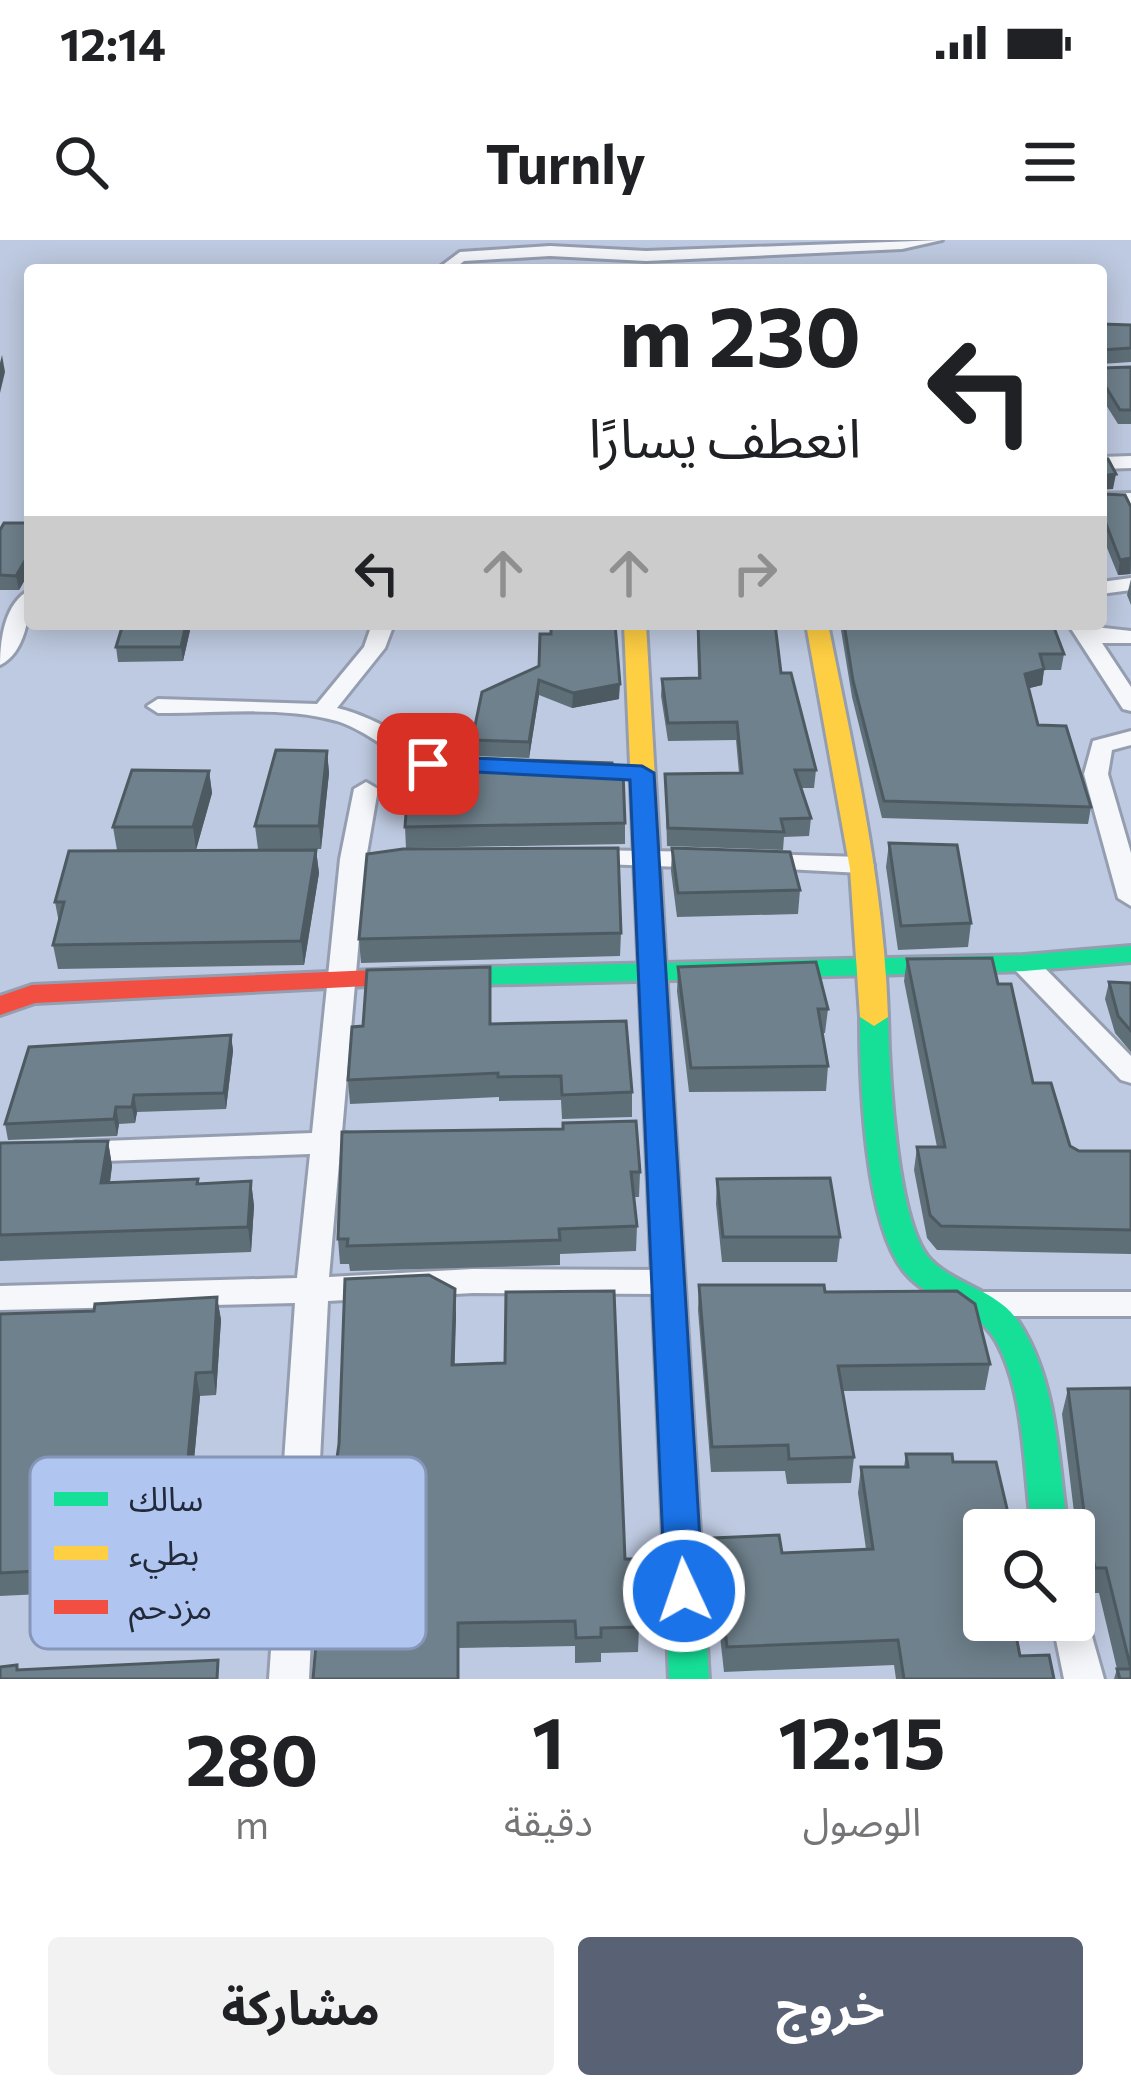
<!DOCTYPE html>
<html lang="ar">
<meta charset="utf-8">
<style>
:root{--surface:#fff;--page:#f2f2f2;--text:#202124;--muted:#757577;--accent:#596274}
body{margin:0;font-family:Commissioner,"Noto Sans Arabic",sans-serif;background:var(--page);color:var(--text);direction:rtl;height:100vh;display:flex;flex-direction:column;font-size:45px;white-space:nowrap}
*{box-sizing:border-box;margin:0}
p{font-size:39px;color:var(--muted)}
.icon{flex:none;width:66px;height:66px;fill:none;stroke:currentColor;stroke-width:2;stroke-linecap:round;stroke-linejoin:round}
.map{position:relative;height:1439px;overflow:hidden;direction:ltr}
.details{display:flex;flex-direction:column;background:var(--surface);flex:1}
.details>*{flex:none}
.hud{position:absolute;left:24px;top:24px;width:1083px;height:366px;border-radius:12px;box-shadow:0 6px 30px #0003;direction:rtl;background:#fff;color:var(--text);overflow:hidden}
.tools{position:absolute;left:963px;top:1269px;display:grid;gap:24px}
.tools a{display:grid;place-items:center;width:132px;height:132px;border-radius:12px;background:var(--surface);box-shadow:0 6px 30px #0003;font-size:60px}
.pin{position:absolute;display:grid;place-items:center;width:102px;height:102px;color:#fff;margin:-51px;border-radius:24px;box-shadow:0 6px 18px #0006}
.me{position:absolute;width:132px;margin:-66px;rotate:357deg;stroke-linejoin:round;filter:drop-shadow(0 0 9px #0008)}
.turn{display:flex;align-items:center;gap:42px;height:252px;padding:0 48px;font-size:54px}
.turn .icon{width:156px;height:156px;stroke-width:2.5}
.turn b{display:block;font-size:84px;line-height:102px}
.lanes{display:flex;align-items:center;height:114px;padding:0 48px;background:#0003;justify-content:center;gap:60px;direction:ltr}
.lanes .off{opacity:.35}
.eta{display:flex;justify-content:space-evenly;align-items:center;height:204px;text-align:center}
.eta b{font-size:72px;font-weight:700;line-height:84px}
.action{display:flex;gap:24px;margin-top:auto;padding:24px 48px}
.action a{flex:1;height:138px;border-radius:12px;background:var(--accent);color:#fff;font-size:48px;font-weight:700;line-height:138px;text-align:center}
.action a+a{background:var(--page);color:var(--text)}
.status{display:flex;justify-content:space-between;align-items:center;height:84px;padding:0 60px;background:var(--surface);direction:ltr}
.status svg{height:33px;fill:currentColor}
header{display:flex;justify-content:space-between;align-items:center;height:156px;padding:0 48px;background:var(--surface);font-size:54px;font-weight:700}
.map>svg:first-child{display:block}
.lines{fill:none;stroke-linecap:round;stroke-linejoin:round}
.street-casing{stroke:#959eb0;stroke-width:6}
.fast-casing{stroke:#959eb0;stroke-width:6}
.slow-casing{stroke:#959eb0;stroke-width:6}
.jam-casing{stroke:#959eb0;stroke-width:6}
.street{fill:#f5f7fa;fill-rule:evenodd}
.fast{fill:#16e098;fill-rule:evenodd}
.slow{fill:#ffcf43;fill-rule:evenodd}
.jam{fill:#f24e42;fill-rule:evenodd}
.wall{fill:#5f6f78}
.shaded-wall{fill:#4e5a62}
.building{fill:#6f818c;stroke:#4e5a62;stroke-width:3}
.route{fill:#1a73e8;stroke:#114b97;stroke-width:3}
.key{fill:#b0c5ef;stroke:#8596b9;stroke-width:3}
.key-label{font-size:33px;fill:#222a3a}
</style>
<div class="status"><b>12:14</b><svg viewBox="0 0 49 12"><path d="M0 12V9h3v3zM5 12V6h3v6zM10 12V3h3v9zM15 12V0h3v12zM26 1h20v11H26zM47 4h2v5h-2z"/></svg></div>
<header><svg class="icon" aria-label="menu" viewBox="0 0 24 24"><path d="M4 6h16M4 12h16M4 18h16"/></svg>Turnly<svg class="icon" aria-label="search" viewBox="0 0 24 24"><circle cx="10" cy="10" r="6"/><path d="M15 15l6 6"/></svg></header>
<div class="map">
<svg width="1131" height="1439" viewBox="0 0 1131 1439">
<rect width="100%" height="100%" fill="#becae1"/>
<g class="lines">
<!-- street casing -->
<g class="street-casing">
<g id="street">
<path d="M942,0L902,9L646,21L550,16L464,21L453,30H436L460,12L550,6L646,11Z"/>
<path d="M1131,216V228L1101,229V217Z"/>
<path d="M1131,253V265L1101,266V254Z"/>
<path d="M1131,338V350L1101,354V342Z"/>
<path d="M30,350C30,375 25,413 0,425C0,399 5,362 30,350Z"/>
<path d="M372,384H394L385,408L337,468C384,479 419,511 465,522L469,527L465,532C418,542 379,494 337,481C280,465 216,474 158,473L147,466L158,459L317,464L364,407Z"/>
<path d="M1068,384L1131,391V403H1102L1131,447V471L1123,469Z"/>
<path d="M1131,491V505L1112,510L1108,534L1131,613V666L1118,658L1084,534L1093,501Z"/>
<path d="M366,542L378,549L366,619L342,892L355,895L359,902L355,909L340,912L329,1037L473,1029L667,1030L678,1034L683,1042L678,1050L667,1054L473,1053L328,1061L309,1439H269L295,1063L0,1070V1046L297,1038L310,914L76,922L65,919L61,912L65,905L76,902L312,893L340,619L354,549Z"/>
<path d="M584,610L708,612L721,620L708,628L575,623L571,618L575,613Z"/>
<path d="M758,614L861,617L874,625L861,633L749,627L745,622L749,617Z"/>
<path d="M1024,715L1034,717L1131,816V843L1121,840L1014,729L1010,723Z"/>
<path d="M981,1052H1131V1076H981L969,1073L965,1064L969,1055Z"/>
<path d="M1074,1364L1084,1368L1104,1439H1064L1052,1380H1074Z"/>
</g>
</g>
<!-- fast casing -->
<g class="fast-casing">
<g id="fast">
<path d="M1131,706V722L1024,731L397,747L383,738L397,729L1024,715Z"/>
<path d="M874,768L888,777C889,828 896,985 931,1020C958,1047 999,1050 1020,1084C1058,1144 1058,1222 1068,1290H1032C1023,1230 1026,1155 996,1101C976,1066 933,1063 908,1036C864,990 860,840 860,777Z"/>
<path d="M661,891L672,894L676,901L709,1439H669L646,901L650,894Z"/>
</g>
</g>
<!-- slow casing -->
<g class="slow-casing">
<g id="slow">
<path d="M624,384H646L676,901L672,908H650L646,901Z"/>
<path d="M806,384H828C854,515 884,643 888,777L874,786L860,777L850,629Z"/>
</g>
</g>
<!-- jam casing -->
<g class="jam-casing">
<path id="jam" d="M397,729L407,732L411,738L407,744L35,763L0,775V756L32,745Z"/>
</g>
<!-- street -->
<use href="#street" class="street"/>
<!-- fast -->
<use href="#fast" class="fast"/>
<!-- slow -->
<use href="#slow" class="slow"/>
<!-- jam -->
<use href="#jam" class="jam"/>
</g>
<!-- wall -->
<g class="wall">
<path d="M1101,84L1131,85V122L1101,124Z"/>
<path d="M1101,125L1103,128L1131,127V184H1118L1101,157Z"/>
<path d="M1101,254L1131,267V334L1118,335L1101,293Z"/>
<path d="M30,283V331L19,350H0V290Z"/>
<path d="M1131,339V365L1127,355Z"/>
<path d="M697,384H775L781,433L816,530L814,548H801L811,578L809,596L784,597L783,610L667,606L665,534L739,533L736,500L668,501L661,456L662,439L698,438Z"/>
<path d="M840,384H1029L1064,414L1061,430H1044L1042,445L1029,448L1038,485L1091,567L1088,584L882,578L852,457Z"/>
<path d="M191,386L183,421L118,422L116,407Z"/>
<path d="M539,426L619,459L572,468L539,455L529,518L473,516L472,500Z"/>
<path d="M327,511L329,533L321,609H258L255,586Z"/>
<path d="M209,531L212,553L196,610H117L113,587Z"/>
<path d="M625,583V604L406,608L405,587Z"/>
<path d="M889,603L971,683L968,707L898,710L886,627Z"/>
<path d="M672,608L800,650L798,674L677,677L671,631Z"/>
<path d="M316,610L319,633L304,725L58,729L53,705L59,683L55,662Z"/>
<path d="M621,693L620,716L361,723L359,699Z"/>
<path d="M907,719L998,744L1033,843L1070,906L1079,911H1131V1014L937,1010L927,998L914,930L917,907H937L904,741Z"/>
<path d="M678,727L828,769L825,793H822L828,826L826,851L689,852L677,751Z"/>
<path d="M1109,742L1131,743V812L1115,793L1105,759Z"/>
<path d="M491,784L632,852V877L562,879L561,860L499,861V857L350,864L348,840Z"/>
<path d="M231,795L233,811L226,869L137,872L135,883L119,884L117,896L8,900L5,884Z"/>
<path d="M342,892L640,932L639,957H633L637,986L636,1011L560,1014V1025L350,1031L349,1024H340L338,999Z"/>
<path d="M108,901L112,926L110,943L198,944L251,941L254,966L251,1012L0,1021V903Z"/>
<path d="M717,939L840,997L837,1022H722L716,964Z"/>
<path d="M699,1045L825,1052L990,1124L985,1150L843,1151L854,1217L851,1243L787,1244L785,1231L711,1232L698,1070Z"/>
<path d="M217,1057L221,1080L216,1155L200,1156L194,1219L218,1218L222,1242L210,1337L64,1341L62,1353L0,1356V1074L94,1071Z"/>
<path d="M456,1074L454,1125L625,1319L639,1387L638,1412L601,1413V1422L575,1423V1406L459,1408L339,1204Z"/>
<path d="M1131,1148V1439H1114L1117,1429L1099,1353H1089L1079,1313L1062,1174L1068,1149Z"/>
<path d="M906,1214L984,1380H1015L1020,1416L1054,1439H896L894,1425L724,1432L712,1323L714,1298L782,1313L866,1309L858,1253L861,1227H904Z"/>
</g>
<!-- shaded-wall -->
<g class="shaded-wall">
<path d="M2,115L5,132L0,153V123Z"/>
<path d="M1116,234L1113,249L1101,250V236Z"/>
<path d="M30,312V331L19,350L16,336Z"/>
<path d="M1131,318L1130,334L1118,335L1120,320Z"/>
<path d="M186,384H191V386L183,421L181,407Z"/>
<path d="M1044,429L1042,445L1022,450L1025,434Z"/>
<path d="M539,440V455L529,518V502Z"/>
<path d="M620,444L619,459L572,468L573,453Z"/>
<path d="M327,511L329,533L321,609L319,586Z"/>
<path d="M209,531L212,553L196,610L193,587Z"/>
<path d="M316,610L319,633L304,725L301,701Z"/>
<path d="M231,795L233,811L226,869L224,853Z"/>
<path d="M134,855L137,872L135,883L132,867Z"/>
<path d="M116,867L119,884L117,896L114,879Z"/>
<path d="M108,901L112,926L106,968L101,943Z"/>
<path d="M251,941L254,966L251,1012L248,987Z"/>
<path d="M455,1049L456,1074L454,1151L452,1125Z"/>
<path d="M217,1057L221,1080L216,1155L213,1132Z"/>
<path d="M196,1133L200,1156L192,1242L188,1219Z"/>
<path d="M218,1218L222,1242L210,1337L206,1314Z"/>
<path d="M58,1317L64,1341L62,1353L56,1330Z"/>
</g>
<!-- building -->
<g class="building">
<path d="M1101,84L1131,85V108L1101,110Z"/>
<path d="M1101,125L1103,128L1131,127V170H1120L1101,139Z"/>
<path d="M1101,218L1108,219L1116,234L1101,236Z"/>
<path d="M1101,254L1125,255L1131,267V318L1120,320L1101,271Z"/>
<path d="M4,283H30V312L16,336L0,335V290Z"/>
<path d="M123,384H186L181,407H116Z"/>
<path d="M551,384H615L620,444L573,453L539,440L529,502L472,500L482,452L539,426L540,394H551Z"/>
<path d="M698,384H775L781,433H791L816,530H795L811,578L781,579L784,592L668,588L665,534L742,533L737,482L668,483L662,439L700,438Z"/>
<path d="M844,384L1053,385L1064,414H1040L1044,429L1025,434L1038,485L1066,486L1091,567L884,561L853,441Z"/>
<path d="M276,510L327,511L319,586H255Z"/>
<path d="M468,518L612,523L613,532H623L625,583L405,587L410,521Z"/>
<path d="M132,530L209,531L193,587H113Z"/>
<path d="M889,603L957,605L971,683L901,686Z"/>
<path d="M618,608L621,693L359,699L367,614L403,609Z"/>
<path d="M672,608L790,612L800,650L678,653Z"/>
<path d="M316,610L301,701L53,705L64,662H55L69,611Z"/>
<path d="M992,718L998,744H1011L1033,843H1051L1070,906L1079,911H1131V990L941,986L930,975L917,907H945L907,719Z"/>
<path d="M816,722L828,769H818L828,826L691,828L678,727Z"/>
<path d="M490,727V784L626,781L632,852L562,855L561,836L498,837V833L348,840L352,787L363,786L367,730Z"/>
<path d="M1109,742L1131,743V791L1118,776Z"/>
<path d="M231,795L224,853L134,855L132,867H116L114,879L5,884L29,807Z"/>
<path d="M636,881L640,932H631L637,986L559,989L560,1000L347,1006L348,999H338L342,892L563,889V883Z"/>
<path d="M108,901L101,943L198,939L197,944L251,941L248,987L0,995V903Z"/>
<path d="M830,938L840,997H723L717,939Z"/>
<path d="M429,1035L455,1049L452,1125L505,1123L506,1052L614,1051L625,1319H635L639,1387L601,1388V1397L576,1398L575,1381L458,1383V1439H313L324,1309L339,1204L345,1039Z"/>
<path d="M699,1045H824L825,1052L957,1051L975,1064L990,1124L838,1126L854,1217L789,1219L788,1205L712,1207Z"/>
<path d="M217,1057L213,1132L196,1133L188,1219L218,1218L206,1314L58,1317L56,1330L0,1333V1074L94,1071L95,1064Z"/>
<path d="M1131,1148V1439H1120L1117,1429H1131L1106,1328H1095L1086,1287L1068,1149Z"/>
<path d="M906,1214H952L953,1222H996L1012,1290H984V1380H1013L1020,1416L1049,1415L1054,1439H904L898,1400L727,1407L714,1298L779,1295L782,1313L873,1309L861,1227H908Z"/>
<path d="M218,1420L217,1439H0V1427L17,1425V1430Z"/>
</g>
<!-- route -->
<path class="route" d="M428,516L642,526L654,533L703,1351L697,1362L684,1367L671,1362L665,1351L630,540L419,529V518Z"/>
<!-- legend -->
<rect x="30" y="1217" width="396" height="192" rx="18" class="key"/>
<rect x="54" y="1252" width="54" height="14" fill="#16e098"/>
<rect x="54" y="1306" width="54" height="14" fill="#ffcf43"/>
<rect x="54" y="1360" width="54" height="14" fill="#f24e42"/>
<g class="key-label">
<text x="129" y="1271">سالك</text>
<text x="129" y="1325">بطيء</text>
<text x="129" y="1379">مزدحم</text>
</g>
</svg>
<div class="tools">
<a><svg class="icon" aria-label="search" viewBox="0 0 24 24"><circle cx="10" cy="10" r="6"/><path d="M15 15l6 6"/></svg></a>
</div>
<div class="pin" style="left:428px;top:524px;background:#d93025"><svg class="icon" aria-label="arrive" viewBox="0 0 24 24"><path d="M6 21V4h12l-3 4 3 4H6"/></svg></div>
<svg class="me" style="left:684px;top:1351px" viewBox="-20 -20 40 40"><circle r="17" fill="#1a73e8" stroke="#fff" stroke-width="3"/><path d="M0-11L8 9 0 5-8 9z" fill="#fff"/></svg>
<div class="hud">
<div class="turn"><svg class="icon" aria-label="left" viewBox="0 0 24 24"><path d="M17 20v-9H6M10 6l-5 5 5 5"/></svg><div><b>230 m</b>انعطف يسارًا</div></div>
<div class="lanes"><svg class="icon" aria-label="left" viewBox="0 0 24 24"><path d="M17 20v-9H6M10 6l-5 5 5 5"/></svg><svg class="icon off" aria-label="ahead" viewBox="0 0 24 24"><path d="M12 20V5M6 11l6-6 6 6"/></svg><svg class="icon off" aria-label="ahead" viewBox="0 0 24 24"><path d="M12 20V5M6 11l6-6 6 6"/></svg><svg class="icon off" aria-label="right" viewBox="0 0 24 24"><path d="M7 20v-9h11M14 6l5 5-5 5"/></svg></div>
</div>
</div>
<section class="details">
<div class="eta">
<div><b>12:15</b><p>الوصول</p></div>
<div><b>1</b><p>دقيقة</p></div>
<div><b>280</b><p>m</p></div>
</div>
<div class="action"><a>خروج</a><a>مشاركة</a></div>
</section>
